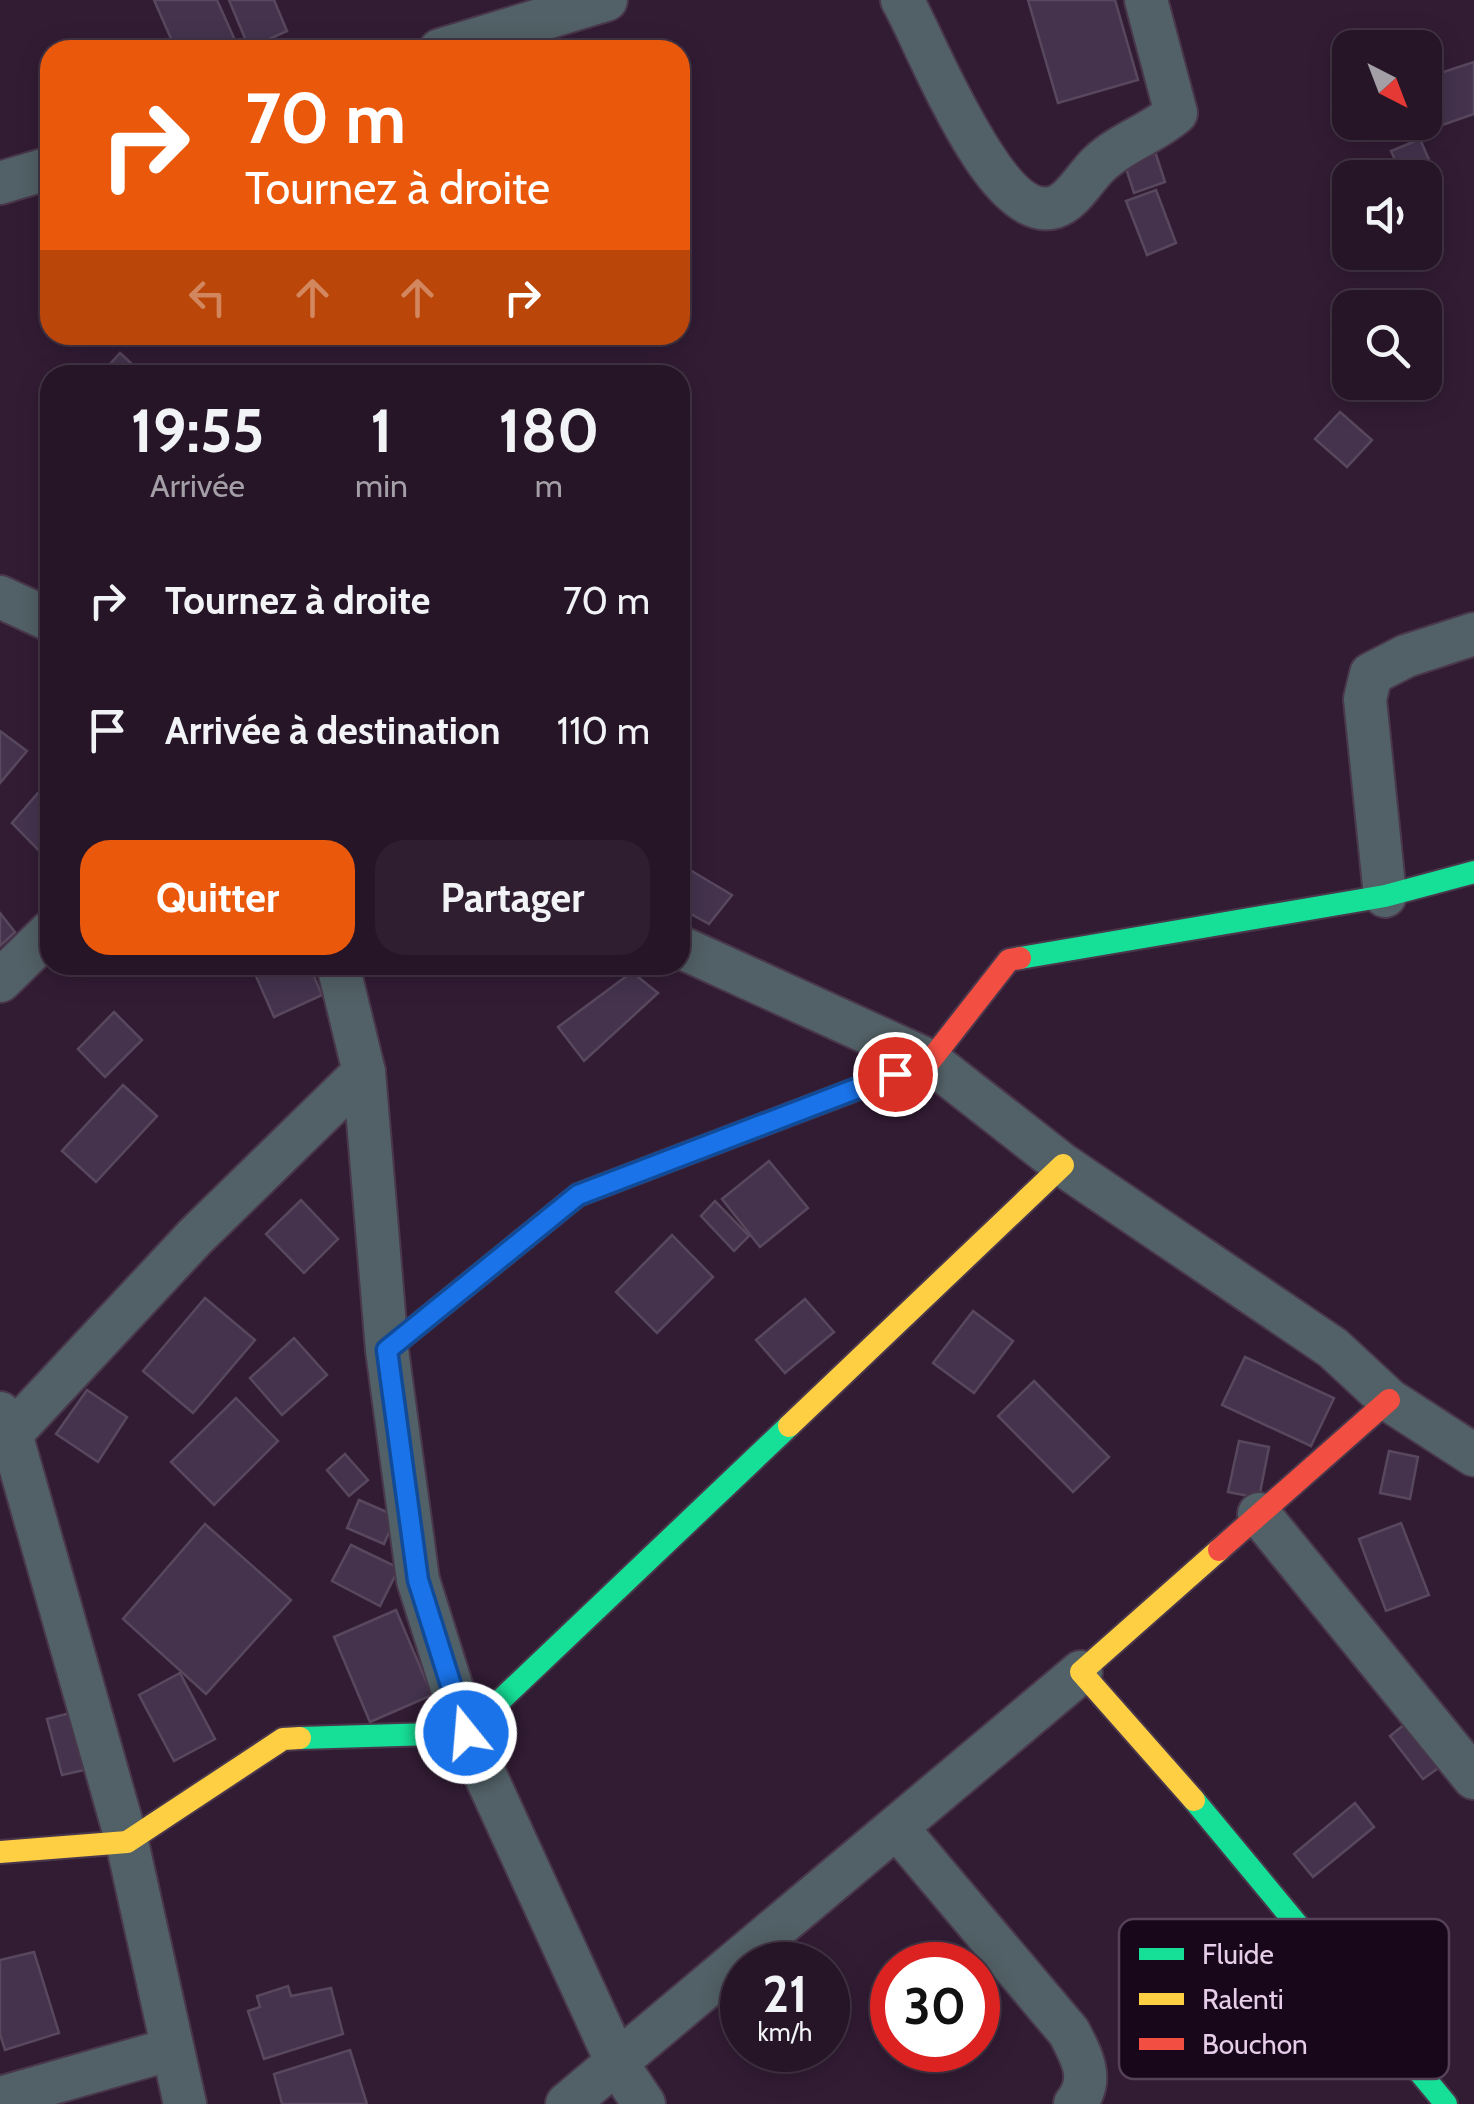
<!DOCTYPE html>
<html lang="fr">
<meta charset="utf-8">
<style>
:root{--surface:#261527;--page:#2e1e2f;--text:#f1f3f6;--muted:#a49fa7;--line:#423444;--accent:#ea580c}
body{margin:0;font-family:Cabin,sans-serif;background:var(--page);color:var(--text);height:100vh;display:flex;flex-direction:column;font-size:38px;white-space:nowrap}
*{box-sizing:border-box;margin:0}
p{font-size:32px;color:var(--muted)}
.icon{flex:none;width:55px;height:55px;fill:none;stroke:currentColor;stroke-width:2;stroke-linecap:round;stroke-linejoin:round}
.map{position:relative;flex:1;overflow:hidden}
.details{position:absolute;left:40px;top:365px;width:650px;height:610px;display:flex;flex-direction:column;background:var(--surface);border-radius:30px;box-shadow:0 5px 25px #0003,0 0 0 2px var(--line)}
.details>*{flex:none}
.guide{position:absolute;left:40px;top:40px;width:650px;height:305px;border-radius:30px;box-shadow:0 5px 25px #0003,0 0 0 2px var(--line);background:#ea580c;color:#fff;overflow:hidden}
.needle{width:65px;rotate:138deg}
.fabs{position:absolute;left:1332px;top:30px;display:grid;gap:20px}
.fabs a{display:grid;place-items:center;width:110px;height:110px;border-radius:20px;background:var(--surface);box-shadow:0 5px 25px #0003,0 0 0 2px var(--line);font-size:50px}
.speed{position:absolute;left:720px;top:1942px;display:flex;gap:20px;font-size:50px;font-weight:700;text-align:center}
.speed>*{display:grid;place-content:center;width:130px;height:130px;border-radius:50%;background:var(--surface);box-shadow:0 5px 25px #0003,0 0 0 2px var(--line);line-height:1}
.speed small{font-size:25px;font-weight:400}
.speed .limit{border:15px solid #d22;background:#fff;color:#111}
.pin{position:absolute;display:grid;place-items:center;width:85px;height:85px;color:#fff;margin:-42px;border:5px solid #fff;border-radius:50%;box-shadow:0 2px 10px #0007}
.me{position:absolute;width:110px;margin:-55px;rotate:343deg;stroke-linejoin:round;filter:drop-shadow(0 0 8px #0008)}
.turn{display:flex;align-items:center;gap:35px;height:210px;padding:0 40px;font-size:45px}
.turn .icon{width:130px;height:130px;stroke-width:2.5}
.turn b{display:block;font-size:70px;line-height:85px}
.lanes{display:flex;align-items:center;height:95px;padding:0 40px;background:#0003;justify-content:center;gap:50px;direction:ltr}
.lanes .off{opacity:.35}
.eta{display:flex;justify-content:space-evenly;align-items:center;height:170px;text-align:center}
.eta b{font-size:60px;font-weight:700;line-height:70px}
.action{display:flex;gap:20px;margin-top:auto;padding:20px 40px}
.action a{flex:1;height:115px;border-radius:30px;background:var(--accent);color:#fff;font-size:40px;font-weight:700;line-height:115px;text-align:center}
.action a+a{background:var(--page);color:var(--text)}
ul{padding:0;list-style:none}
li{display:flex;align-items:center;gap:30px;height:130px;padding:0 40px}
li div{flex:1}
li b{display:block;font-size:38px}
li em{font-style:normal}
.map>svg:first-child{display:block}
.building{fill:#45334e;stroke:#58485e;stroke-width:2.5}
.lines{fill:none;stroke-linecap:round;stroke-linejoin:round}
.street-casing{stroke:#49374b;stroke-width:46}
.fast-casing{stroke:#49374b;stroke-width:26}
.slow-casing{stroke:#49374b;stroke-width:26}
.jam-casing{stroke:#49374b;stroke-width:26}
.street{stroke:#526167;stroke-width:42}
.fast{stroke:#16e098;stroke-width:22}
.slow{stroke:#ffcf43;stroke-width:22}
.jam{stroke:#f24e42;stroke-width:22}
.route-casing{stroke:#114b97;stroke-width:25}
.route{stroke:#1a73e8;stroke-width:18}
.key{fill:#18071a;stroke:#564258;stroke-width:2.5}
.key-label{font-size:28px;fill:#e6cde8}
</style>
<div class="map">
<svg width="1474" height="2104" viewBox="0 0 1474 2104">
<rect width="100%" height="100%" fill="#321c34"/>
<!-- building -->
<g class="building">
<path d="M154,0H217L234,38L207,50H176Z"/>
<path d="M229,0H274L287,31L249,48Z"/>
<path d="M1028,0H1115L1138,80L1058,103Z"/>
<path d="M1474,62V114L1428,130L1425,78Z"/>
<path d="M1151,139L1165,182L1134,193L1120,150Z"/>
<path d="M1420,139L1437,178L1425,183V178H1403L1391,151Z"/>
<path d="M1156,190L1176,243L1147,255L1126,201Z"/>
<path d="M120,353L144,375H100Z"/>
<path d="M1340,412L1372,440L1347,467L1315,439Z"/>
<path d="M0,731L27,751L0,783Z"/>
<path d="M44,786L50,792V862L12,823Z"/>
<path d="M680,864L732,895L709,924L680,908Z"/>
<path d="M0,913L15,932L0,946Z"/>
<path d="M251,965H309L322,995L274,1017Z"/>
<path d="M632,972L658,993L584,1061L558,1027Z"/>
<path d="M114,1012L142,1040L105,1077L78,1049Z"/>
<path d="M123,1085L157,1116L96,1182L62,1151Z"/>
<path d="M769,1161L808,1208L760,1247L722,1199Z"/>
<path d="M301,1200L338,1239L304,1273L266,1234Z"/>
<path d="M715,1201L749,1236L734,1251L701,1216Z"/>
<path d="M672,1235L713,1277L657,1333L616,1292Z"/>
<path d="M205,1298L255,1340L193,1413L143,1371Z"/>
<path d="M805,1299L834,1332L785,1373L756,1340Z"/>
<path d="M973,1311L1013,1341L974,1393L933,1363Z"/>
<path d="M294,1338L327,1375L282,1415L250,1378Z"/>
<path d="M1245,1357L1334,1398L1311,1446L1222,1405Z"/>
<path d="M1034,1381L1109,1457L1073,1492L998,1416Z"/>
<path d="M87,1390L127,1417L98,1462L56,1434Z"/>
<path d="M236,1398L278,1441L214,1505L171,1462Z"/>
<path d="M1239,1441L1269,1447L1259,1498L1228,1492Z"/>
<path d="M1389,1451L1418,1457L1410,1499L1380,1493Z"/>
<path d="M345,1454L368,1480L349,1496L327,1470Z"/>
<path d="M359,1500L396,1516L384,1544L347,1528Z"/>
<path d="M1401,1523L1429,1595L1386,1611L1359,1539Z"/>
<path d="M205,1524L291,1600L206,1694L123,1619Z"/>
<path d="M351,1545L399,1568L380,1606L332,1581Z"/>
<path d="M396,1610L432,1695L370,1722L334,1637Z"/>
<path d="M180,1673L215,1739L174,1761L139,1695Z"/>
<path d="M78,1711L93,1768L62,1775L47,1719Z"/>
<path d="M1410,1720L1444,1764L1423,1779L1390,1736Z"/>
<path d="M1355,1803L1374,1827L1313,1877L1294,1854Z"/>
<path d="M34,1952L59,2033L5,2050L0,2034V1960Z"/>
<path d="M288,1986L291,1996L331,1988L343,2034L264,2059L248,2011L260,2007L257,1996Z"/>
<path d="M350,2050L367,2104H282L274,2074Z"/>
</g>
<g class="lines">
<!-- street casing -->
<g class="street-casing">
<g id="street">
<path d="M902,0C927,43 995,226 1055,207C1073,201 1085,177 1099,164C1122,142 1152,134 1176,113L1146,0"/>
<path d="M440,50L606,0"/>
<path d="M0,183L50,168"/>
<path d="M0,597L50,620"/>
<path d="M1385,896L1365,699L1371,674L1406,656L1474,634"/>
<path d="M680,947L930,1061L1063,1165L1333,1348L1389,1400L1474,1455"/>
<path d="M338,965L364,1072L387,1350L418,1580L466,1733L618,2065L644,2104"/>
<path d="M0,981L50,932"/>
<path d="M0,1413L11,1434L127,1842L185,2104"/>
<path d="M11,1434L195,1237L364,1072"/>
<path d="M1259,1514L1474,1778"/>
<path d="M897,1828L1069,2032C1082,2057 1095,2080 1075,2104"/>
<path d="M0,2098L172,2049"/>
<path d="M567,2104L1081,1672"/>
</g>
</g>
<!-- fast casing -->
<g class="fast-casing">
<g id="fast">
<path d="M1020,958L1385,896L1474,872"/>
<path d="M300,1738L466,1733L789,1426"/>
<path d="M1194,1800L1446,2104"/>
</g>
</g>
<!-- slow casing -->
<g class="slow-casing">
<g id="slow">
<path d="M387,1350L578,1195L680,1156"/>
<path d="M789,1426L1063,1165"/>
<path d="M1194,1800L1081,1672L1219,1550"/>
<path d="M0,1852L127,1842L283,1739L300,1738"/>
</g>
</g>
<!-- jam casing -->
<g class="jam-casing">
<g id="jam">
<path d="M680,1156L930,1061L1009,960L1020,958"/>
<path d="M1219,1550L1389,1400"/>
</g>
</g>
<!-- street -->
<use href="#street" class="street"/>
<!-- fast -->
<use href="#fast" class="fast"/>
<!-- slow -->
<use href="#slow" class="slow"/>
<!-- jam -->
<use href="#jam" class="jam"/>
</g>
<g class="lines">
<!-- route casing -->
<g class="route-casing">
<path id="route" d="M466,1733L418,1580L387,1350L578,1195L895,1074"/>
</g>
<!-- route -->
<use href="#route" class="route"/>
</g>
<!-- legend -->
<rect x="1119" y="1919" width="330" height="160" rx="15" class="key"/>
<rect x="1139" y="1948" width="45" height="12" fill="#16e098"/>
<rect x="1139" y="1993" width="45" height="12" fill="#ffcf43"/>
<rect x="1139" y="2038" width="45" height="12" fill="#f24e42"/>
<g class="key-label">
<text x="1202" y="1964">Fluide</text>
<text x="1202" y="2009">Ralenti</text>
<text x="1202" y="2054">Bouchon</text>
</g>
</svg>
<div class="fabs">
<a><svg class="needle" viewBox="-14 -14 28 28"><path d="M0-13l5 13h-10z" fill="#e53935"/><path d="M0 13l5-13h-10z" fill="#a49fa7"/></svg></a>
<a><svg class="icon" aria-label="sound" viewBox="0 0 24 24"><path d="M4 9h4l5-4v14l-5-4H4zM17 9q2 3 0 6"/></svg></a>
<a><svg class="icon" aria-label="search" viewBox="0 0 24 24"><circle cx="10" cy="10" r="6"/><path d="M15 15l6 6"/></svg></a>
</div>
<div class="speed"><div>21<small>km/h</small></div><div class="limit">30</div></div>
<div class="pin" style="left:895px;top:1074px;background:#d93025"><svg class="icon" aria-label="arrive" viewBox="0 0 24 24"><path d="M6 21V4h12l-3 4 3 4H6"/></svg></div>
<svg class="me" style="left:466px;top:1733px" viewBox="-20 -20 40 40"><circle r="17" fill="#1a73e8" stroke="#fff" stroke-width="3"/><path d="M0-11L8 9 0 5-8 9z" fill="#fff"/></svg>
<div class="guide">
<div class="turn"><svg class="icon" aria-label="right" viewBox="0 0 24 24"><path d="M7 20v-9h11M14 6l5 5-5 5"/></svg><div><b>70 m</b>Tournez à droite</div></div>
<div class="lanes"><svg class="icon off" aria-label="left" viewBox="0 0 24 24"><path d="M17 20v-9H6M10 6l-5 5 5 5"/></svg><svg class="icon off" aria-label="ahead" viewBox="0 0 24 24"><path d="M12 20V5M6 11l6-6 6 6"/></svg><svg class="icon off" aria-label="ahead" viewBox="0 0 24 24"><path d="M12 20V5M6 11l6-6 6 6"/></svg><svg class="icon" aria-label="right" viewBox="0 0 24 24"><path d="M7 20v-9h11M14 6l5 5-5 5"/></svg></div>
</div>
<section class="details">
<div class="eta">
<div><b>19:55</b><p>Arrivée</p></div>
<div><b>1</b><p>min</p></div>
<div><b>180</b><p>m</p></div>
</div>
<ul>
<li><svg class="icon" aria-label="right" viewBox="0 0 24 24"><path d="M7 20v-9h11M14 6l5 5-5 5"/></svg><div><b>Tournez à droite</b></div><em>70 m</em></li>
<li><svg class="icon" aria-label="arrive" viewBox="0 0 24 24"><path d="M6 21V4h12l-3 4 3 4H6"/></svg><div><b>Arrivée à destination</b></div><em>110 m</em></li>
</ul>
<div class="action"><a>Quitter</a><a>Partager</a></div>
</section>
</div>
